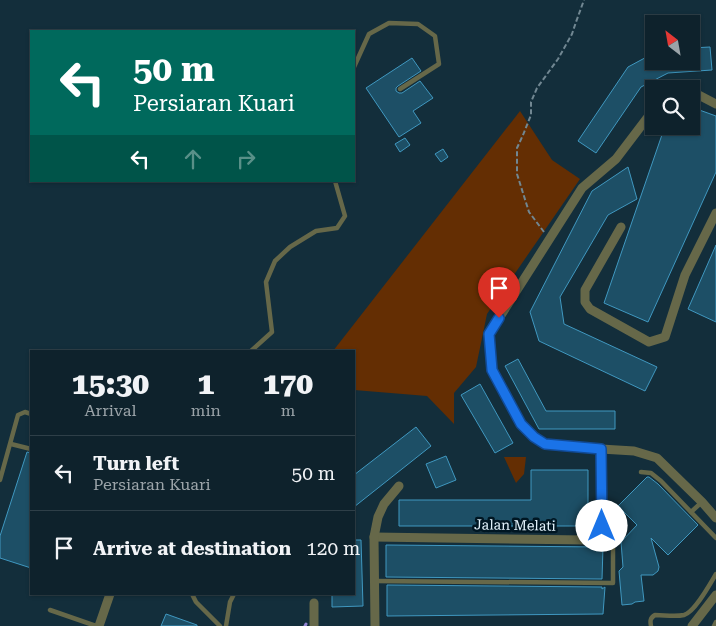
<!DOCTYPE html>
<style>
:root{--surface:#0e222c;--page:#172a34;--text:#f1f3f6;--muted:#9ba4a9;--line:#2e3f48}
body{margin:0;font-family:"Roboto Serif",serif;background:var(--page);color:var(--text);height:100vh;display:flex;flex-direction:column;font-size:19px;white-space:nowrap}
*{box-sizing:border-box;margin:0}
p{font-size:16px;color:var(--muted)}
.icon{flex:none;width:28px;height:28px;fill:none;stroke:currentColor;stroke-width:2;stroke-linecap:round;stroke-linejoin:round}
.map{position:relative;flex:1;overflow:hidden}
.drawer{position:absolute;left:30px;top:350px;width:325px;height:245px;display:flex;flex-direction:column;background:var(--surface);border-radius:0px;box-shadow:0 1px 4px #0004,0 0 0 1px var(--line)}
.drawer>*{flex:none}
.top-card{position:absolute;left:30px;top:30px;width:325px;height:152px;border-radius:0px;box-shadow:0 1px 4px #0004,0 0 0 1px var(--line);background:#00695c;color:#fff;overflow:hidden}
.needle{width:32px;rotate:329deg}
.tools{position:absolute;left:645px;top:15px;display:grid;gap:10px}
.tools a{display:grid;place-items:center;width:55px;height:55px;border-radius:0px;background:var(--surface);box-shadow:0 1px 4px #0004,0 0 0 1px var(--line);font-size:25px}
.pin{position:absolute;display:grid;place-items:center;width:42px;height:42px;color:#fff;margin:-51px -21px;border-radius:50% 50% 50% 0;rotate:-45deg;box-shadow:0 0 5px #0007}
.pin .icon{rotate:45deg}
.me{position:absolute;width:55px;margin:-28px;rotate:0deg;stroke-linejoin:round;filter:drop-shadow(0 0 4px #0008)}
.turn{display:flex;align-items:center;gap:18px;height:105px;padding:0 20px;font-size:22px}
.turn .icon{width:65px;height:65px;stroke-width:2.5}
.turn b{display:block;font-size:35px;line-height:42px}
.lanes{display:flex;align-items:center;height:48px;padding:0 20px;background:#0003;justify-content:center;gap:25px;direction:ltr}
.lanes .off{opacity:.35}
.eta{display:flex;justify-content:space-evenly;align-items:center;height:85px;text-align:center}
.eta b{font-size:30px;font-weight:800;line-height:35px}
ul{padding:0;list-style:none}
li{display:flex;align-items:center;gap:15px;height:75px;padding:0 20px;border-top:1px solid var(--line)}
li div{flex:1}
li b{display:block;font-size:19px}
li em{font-style:normal}
.map>svg:first-child{display:block}
.green{fill:#642e03}
.lines{fill:none;stroke-linecap:round;stroke-linejoin:round}
.stream{stroke:#9284d2;stroke-width:3}
.building{fill:#1d4f66;stroke:#4098c0}
.path{stroke:#718792;stroke-width:2;stroke-dasharray:5 2.5;stroke-linecap:butt}
.lane{stroke:#666849;stroke-width:4.5}
.street{stroke:#666849;stroke-width:9}
.route-casing{stroke:#114b97;stroke-width:12}
.route{stroke:#1a73e8;stroke-width:9}
.labels{text-anchor:middle;stroke-width:5;stroke-linejoin:round;paint-order:stroke}
.street-label{font-size:14px;fill:#e3f3fc;stroke:#001622}
</style>
<div class="map">
<svg width="716" height="626" viewBox="0 0 716 626">
<rect width="100%" height="100%" fill="#132e3b"/>
<!-- green -->
<g class="green">
<path d="M520,111L552,160L580,179L487,314L476,367L454,393V424L427,396L354,390V351H333Z"/>
<path d="M504,457H526L524,474L516,483Z"/>
</g>
<g class="lines">
<!-- stream -->
<path class="stream" d="M305,626L306,624"/>
</g>
<!-- building -->
<g class="building">
<path d="M710,47L712,70L668,73L641,87L596,153L578,141L628,67L654,53V61H691V48Z"/>
<path d="M412,58L421,71L398,86L396,88V91L399,93H402L420,81L433,98L413,111L421,123L399,137L366,88Z"/>
<path d="M691,107L716,116V172L648,322L604,303L665,126H691Z"/>
<path d="M405,138L410,145L400,152L395,144Z"/>
<path d="M443,149L448,157L441,162L435,154Z"/>
<path d="M628,167L637,199L608,215L560,297L564,324L657,367L645,391L539,341L530,312L592,191Z"/>
<path d="M716,245V322L688,309Z"/>
<path d="M518,359L546,411H615V429H539L505,366Z"/>
<path d="M480,384L513,443L495,453L461,395Z"/>
<path d="M416,427L431,446L354,507V475Z"/>
<path d="M27,452L31,453V568L0,558V536Z"/>
<path d="M446,456L456,480L436,488L426,464Z"/>
<path d="M531,470H588V526H399V500H531Z"/>
<path d="M647,477H649L658,484L698,525L668,555L651,538L659,567L658,571L653,575H641L644,601L635,602L632,604L622,605L619,571L623,567L621,542L637,525L618,506Z"/>
<path d="M354,540H361L363,606L332,607V594H354Z"/>
<path d="M386,545L603,547L602,579L386,577Z"/>
<path d="M387,585L602,587V589L605,587L603,614L387,616Z"/>
<path d="M166,614L197,625V626H161Z"/>
</g>
<g class="lines">
<!-- path -->
<path class="path" d="M544,232L529,212L517,174V148L523,135L531,115V102L537,88L558,59L572,34L576,22L584,0"/>
<!-- lane -->
<g class="lane">
<path d="M354,67L369,34L389,23L418,24L435,36L439,64L400,89"/>
<path d="M251,351L272,332L266,282L275,261L290,247L316,231L337,228L345,216L335,181"/>
<path d="M11,444L31,449"/>
<path d="M641,472L651,473L661,481L716,538"/>
<path d="M0,480L18,415L25,412L31,414"/>
<path d="M691,512L702,502"/>
<path d="M374,581L613,583V543L597,537"/>
<path d="M192,594L196,602L220,626"/>
<path d="M50,610L96,626"/>
<path d="M226,626L230,602L234,594"/>
<path d="M651,626C650,621 650,618 655,615C664,615 675,617 684,615C695,612 710,584 716,574"/>
<path d="M714,626L716,622"/>
</g>
<!-- street -->
<g class="street">
<path d="M691,91L716,104"/>
<path d="M654,109L616,159L582,188L489,334L492,370L521,424L534,437L545,444L601,449L634,451L657,458L702,502L716,518"/>
<path d="M621,227L585,290V302L590,309L649,342L665,337L685,275L716,213"/>
<path d="M374,537L587,540L597,537L602,526L601,449"/>
<path d="M99,626L110,594"/>
<path d="M314,626V603"/>
<path d="M375,626L374,537L378,517L384,504L399,486"/>
<path d="M692,626L716,595"/>
</g>
</g>
<g class="lines">
<!-- route casing -->
<g class="route-casing">
<path id="route" d="M499,318L489,334L492,370L521,424L534,437L545,444L601,449L602,526"/>
</g>
<!-- route -->
<use href="#route" class="route"/>
</g>
<g class="labels">
<!-- street labels -->
<g class="street-label">
<text transform="translate(515 525) rotate(1)" y="5">Jalan Melati</text>
</g>
</g>
</svg>
<div class="tools">
<a><svg class="needle" viewBox="-14 -14 28 28"><path d="M0-13l5 13h-10z" fill="#e53935"/><path d="M0 13l5-13h-10z" fill="#9ba4a9"/></svg></a>
<a><svg class="icon" aria-label="search" viewBox="0 0 24 24"><circle cx="10" cy="10" r="6"/><path d="M15 15l6 6"/></svg></a>
</div>
<div class="pin" style="left:499px;top:318px;background:#d93025"><svg class="icon" aria-label="arrive" viewBox="0 0 24 24"><path d="M6 21V4h12l-3 4 3 4H6"/></svg></div>
<svg class="me" style="left:602px;top:526px" viewBox="-20 -20 40 40"><circle r="19" fill="#fff"/><path d="M0-13L10 11 0 6-10 11z" fill="#1a73e8"/></svg>
<div class="top-card">
<div class="turn"><svg class="icon" aria-label="left" viewBox="0 0 24 24"><path d="M17 20v-9H6M10 6l-5 5 5 5"/></svg><div><b>50 m</b>Persiaran Kuari</div></div>
<div class="lanes"><svg class="icon" aria-label="left" viewBox="0 0 24 24"><path d="M17 20v-9H6M10 6l-5 5 5 5"/></svg><svg class="icon off" aria-label="ahead" viewBox="0 0 24 24"><path d="M12 20V5M6 11l6-6 6 6"/></svg><svg class="icon off" aria-label="right" viewBox="0 0 24 24"><path d="M7 20v-9h11M14 6l5 5-5 5"/></svg></div>
</div>
<section class="drawer">
<div class="eta">
<div><b>15:30</b><p>Arrival</p></div>
<div><b>1</b><p>min</p></div>
<div><b>170</b><p>m</p></div>
</div>
<ul>
<li><svg class="icon" aria-label="left" viewBox="0 0 24 24"><path d="M17 20v-9H6M10 6l-5 5 5 5"/></svg><div><b>Turn left</b><p>Persiaran Kuari</p></div><em>50 m</em></li>
<li><svg class="icon" aria-label="arrive" viewBox="0 0 24 24"><path d="M6 21V4h12l-3 4 3 4H6"/></svg><div><b>Arrive at destination</b></div><em>120 m</em></li>
</ul>
</section>
</div>
